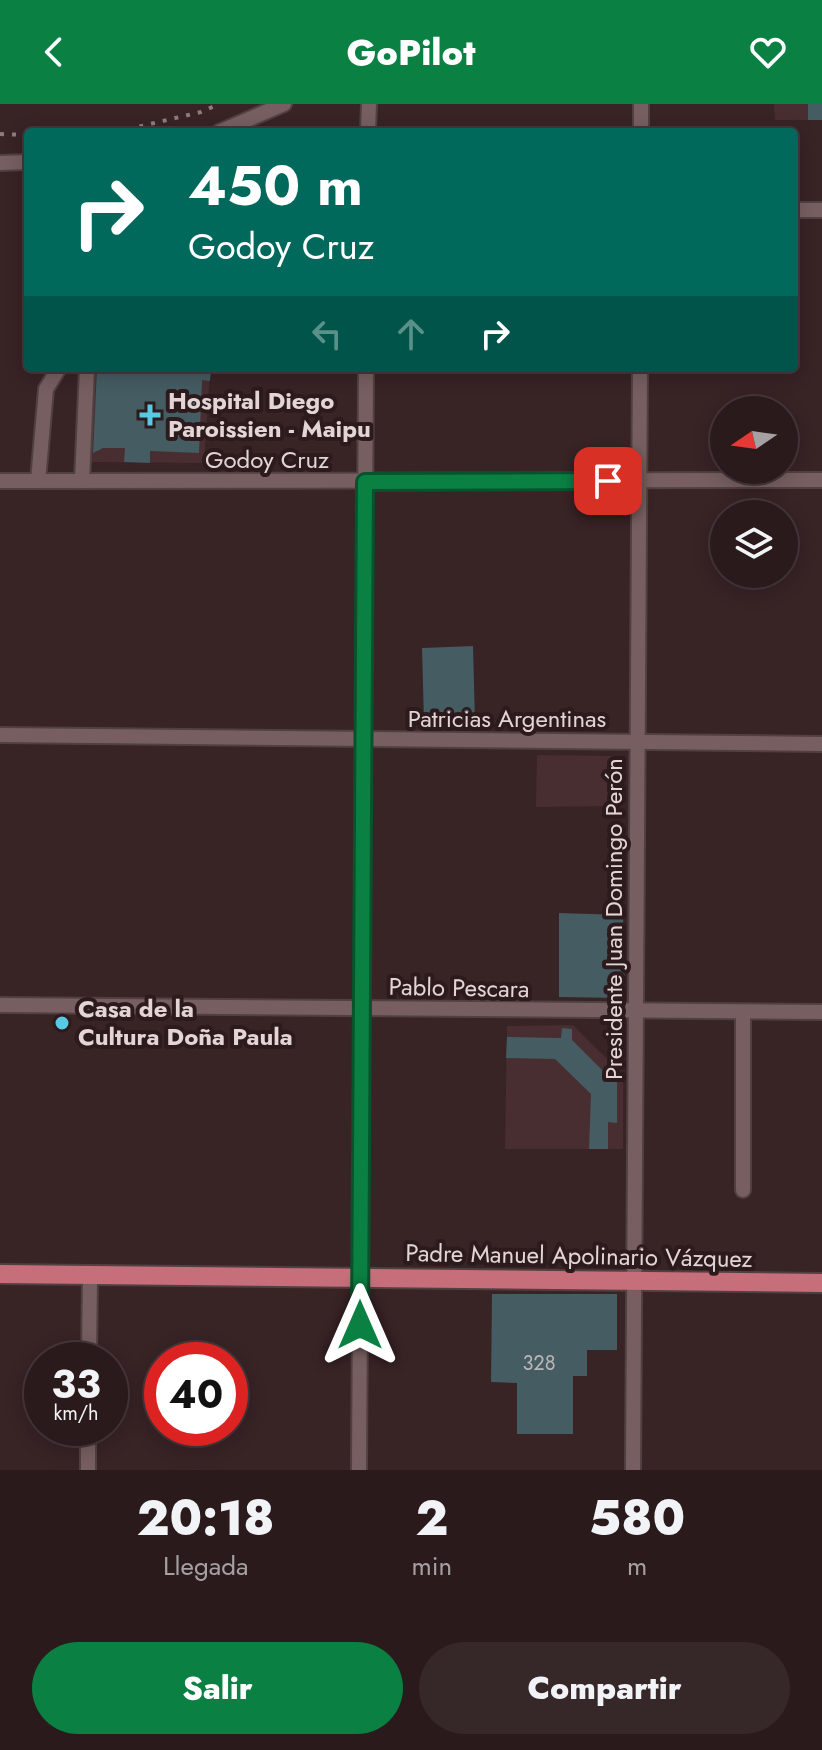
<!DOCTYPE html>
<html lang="es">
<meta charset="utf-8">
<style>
:root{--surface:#2a1a1c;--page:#362729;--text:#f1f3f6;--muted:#a5a1a3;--line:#46383b;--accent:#0b8043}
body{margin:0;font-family:Jost,sans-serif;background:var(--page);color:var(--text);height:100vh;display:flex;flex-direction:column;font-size:30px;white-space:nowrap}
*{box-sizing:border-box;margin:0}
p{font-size:26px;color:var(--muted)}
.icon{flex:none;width:44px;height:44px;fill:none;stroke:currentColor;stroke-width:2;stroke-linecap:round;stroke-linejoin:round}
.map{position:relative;height:1366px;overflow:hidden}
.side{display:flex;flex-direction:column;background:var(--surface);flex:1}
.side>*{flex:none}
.hud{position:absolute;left:24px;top:24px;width:774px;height:244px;border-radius:8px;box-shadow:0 4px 20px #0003,0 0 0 2px var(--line);background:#00695c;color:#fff;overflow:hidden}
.needle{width:52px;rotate:257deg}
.buttons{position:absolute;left:710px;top:292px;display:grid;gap:16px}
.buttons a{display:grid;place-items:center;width:88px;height:88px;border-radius:50%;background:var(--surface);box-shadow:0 4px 20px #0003,0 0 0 2px var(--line);font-size:40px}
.speed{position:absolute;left:24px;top:1238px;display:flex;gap:16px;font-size:40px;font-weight:700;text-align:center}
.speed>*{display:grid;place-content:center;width:104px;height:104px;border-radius:50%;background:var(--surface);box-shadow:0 4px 20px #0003,0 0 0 2px var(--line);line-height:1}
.speed small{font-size:20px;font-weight:400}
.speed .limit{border:12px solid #d22;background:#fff;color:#111}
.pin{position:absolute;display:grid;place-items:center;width:68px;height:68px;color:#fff;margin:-34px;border-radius:16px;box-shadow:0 4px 12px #0006}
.me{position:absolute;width:88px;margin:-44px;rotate:0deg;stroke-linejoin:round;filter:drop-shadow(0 0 6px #0008)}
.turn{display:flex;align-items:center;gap:28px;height:168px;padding:0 32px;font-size:36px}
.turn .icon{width:104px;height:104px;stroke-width:2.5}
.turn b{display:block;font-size:56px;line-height:68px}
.lanes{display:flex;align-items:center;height:76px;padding:0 32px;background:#0003;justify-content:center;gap:40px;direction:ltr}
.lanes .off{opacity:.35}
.eta{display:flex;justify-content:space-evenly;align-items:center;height:136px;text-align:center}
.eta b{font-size:48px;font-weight:800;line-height:56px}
.cta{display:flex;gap:16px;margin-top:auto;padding:16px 32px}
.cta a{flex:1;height:92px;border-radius:48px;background:var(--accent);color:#fff;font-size:32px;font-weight:800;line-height:92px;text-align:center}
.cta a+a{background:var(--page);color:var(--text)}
header{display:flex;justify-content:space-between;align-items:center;height:104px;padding:0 32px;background:var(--accent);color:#fff;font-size:36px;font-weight:800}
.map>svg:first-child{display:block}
.built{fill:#482e31}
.building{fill:#445c62}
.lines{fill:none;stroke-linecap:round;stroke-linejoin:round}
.minor-casing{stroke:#514042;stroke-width:18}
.major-casing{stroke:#514042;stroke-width:22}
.minor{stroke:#775f61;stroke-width:14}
.major{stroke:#c66e7a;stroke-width:18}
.rail{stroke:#8d7c7d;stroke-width:4;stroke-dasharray:4 8;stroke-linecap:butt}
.route-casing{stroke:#07532c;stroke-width:20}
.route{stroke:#0b8043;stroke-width:14}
.poi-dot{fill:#58c9e3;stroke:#2d1a1c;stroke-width:3}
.labels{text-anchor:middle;stroke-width:8;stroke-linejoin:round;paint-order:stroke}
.number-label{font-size:20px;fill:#bbb7b9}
.poi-label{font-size:24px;font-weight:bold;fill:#e3d5d6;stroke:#2d1a1c;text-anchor:start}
.street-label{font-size:24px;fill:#e3d5d6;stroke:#2d1a1c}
</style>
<header><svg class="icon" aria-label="back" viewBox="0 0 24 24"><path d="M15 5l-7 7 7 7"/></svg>GoPilot<svg class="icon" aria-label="heart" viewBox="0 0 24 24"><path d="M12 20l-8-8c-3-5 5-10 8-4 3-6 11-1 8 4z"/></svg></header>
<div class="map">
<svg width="822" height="1366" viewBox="0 0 822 1366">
<rect width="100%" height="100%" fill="#382325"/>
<!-- built -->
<g class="built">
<path d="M774,0H822V16H775Z"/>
<path d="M94,264H210L204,359L90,358Z"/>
<path d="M537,651L616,652V702L536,703Z"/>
<path d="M573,921L623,971V1045H505L507,922Z"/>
</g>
<!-- building -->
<g class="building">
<rect x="808" y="0" width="14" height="16"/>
<path d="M97,264H211L210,277L202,276L199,349L150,347V359L124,358L125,344H103L93,349Z"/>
<path d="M473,542L475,618L424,619L422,544Z"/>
<path d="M559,809L623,811L625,889L617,894L559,893Z"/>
<path d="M562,924L572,925V936L608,972H617V1019L608,1018V1045H589L591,990L555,955L506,954L507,933L561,934Z"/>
<path d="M492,1190H617V1246H587V1272H573V1330H517V1279L491,1278Z"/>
</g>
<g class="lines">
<!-- minor casing -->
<g class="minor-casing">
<g id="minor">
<path d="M641,0V28"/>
<path d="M219,28L284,0"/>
<path d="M368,28L369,0"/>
<path d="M0,59L28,58"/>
<path d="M794,106H822"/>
<path d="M0,377L822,376"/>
<path d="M38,377L46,285L59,264"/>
<path d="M82,377L87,264"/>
<path d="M0,631L822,640"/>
<path d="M0,901L822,908"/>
<path d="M743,908V1086"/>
<path d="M89,1256L90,1171"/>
<path d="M88,1366V1324"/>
<path d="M359,1366L366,264"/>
<path d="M633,1366L640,264"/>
</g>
</g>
<!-- major casing -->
<g class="major-casing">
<path id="major" d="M0,1170L822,1179"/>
</g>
<!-- minor -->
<use href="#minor" class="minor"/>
<!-- major -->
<use href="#major" class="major"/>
<!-- rail -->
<g class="rail">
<path d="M116,28L201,8L219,0"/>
<path d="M0,30L28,31"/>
</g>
</g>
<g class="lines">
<!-- route casing -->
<g class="route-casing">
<path id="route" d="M360,1221L365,378L608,377"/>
</g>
<!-- route -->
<use href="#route" class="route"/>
</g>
<!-- markers -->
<g class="poi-dot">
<path d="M146 299h8v8h8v8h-8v8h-8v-8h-8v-8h8z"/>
<circle cx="62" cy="919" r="8"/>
</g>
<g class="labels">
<!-- number labels -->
<g class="number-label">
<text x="539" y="1266">328</text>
</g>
<!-- poi labels -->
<g class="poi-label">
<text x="168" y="305">Hospital Diego<tspan x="168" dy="28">Paroissien - Maipu</tspan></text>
<text x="78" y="913">Casa de la<tspan x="78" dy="28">Cultura Doña Paula</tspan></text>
</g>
<!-- street labels -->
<g class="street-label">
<text x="267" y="364">Godoy Cruz</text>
<text x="507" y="623">Patricias Argentinas</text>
<text transform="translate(614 815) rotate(-90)" y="8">Presidente Juan Domingo Perón</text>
<text transform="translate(459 884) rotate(1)" y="8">Pablo Pescara</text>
<text transform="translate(579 1152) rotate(1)" y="8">Padre Manuel Apolinario Vázquez</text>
</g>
</g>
</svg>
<div class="buttons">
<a><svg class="needle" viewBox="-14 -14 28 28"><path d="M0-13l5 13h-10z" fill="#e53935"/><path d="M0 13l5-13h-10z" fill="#a5a1a3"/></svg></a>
<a><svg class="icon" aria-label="layers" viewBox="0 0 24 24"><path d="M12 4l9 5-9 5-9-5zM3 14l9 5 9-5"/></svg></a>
</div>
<div class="speed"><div>33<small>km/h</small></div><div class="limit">40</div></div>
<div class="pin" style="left:608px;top:377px;background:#d93025"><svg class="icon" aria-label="arrive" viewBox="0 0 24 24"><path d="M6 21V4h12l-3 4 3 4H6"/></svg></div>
<svg class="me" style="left:360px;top:1221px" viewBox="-20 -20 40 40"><path d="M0-17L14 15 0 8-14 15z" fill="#0b8043" stroke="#fff" stroke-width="4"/></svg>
<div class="hud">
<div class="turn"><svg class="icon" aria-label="right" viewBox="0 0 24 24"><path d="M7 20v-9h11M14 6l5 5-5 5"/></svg><div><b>450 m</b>Godoy Cruz</div></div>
<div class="lanes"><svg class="icon off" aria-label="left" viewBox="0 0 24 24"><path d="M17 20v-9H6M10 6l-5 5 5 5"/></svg><svg class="icon off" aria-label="ahead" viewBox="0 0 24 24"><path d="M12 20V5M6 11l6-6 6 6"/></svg><svg class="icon" aria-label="right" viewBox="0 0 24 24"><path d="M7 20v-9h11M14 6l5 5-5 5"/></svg></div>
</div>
</div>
<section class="side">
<div class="eta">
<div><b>20:18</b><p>Llegada</p></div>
<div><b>2</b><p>min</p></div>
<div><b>580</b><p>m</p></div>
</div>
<div class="cta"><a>Salir</a><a>Compartir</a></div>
</section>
